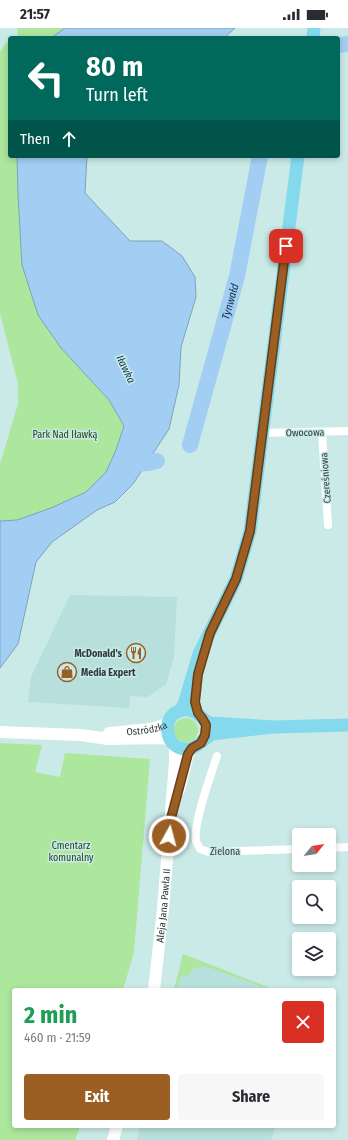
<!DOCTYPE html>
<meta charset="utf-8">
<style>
:root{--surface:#fff;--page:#f7f7f7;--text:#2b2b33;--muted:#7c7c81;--accent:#9c5f23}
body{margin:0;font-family:"Fira Sans Condensed",sans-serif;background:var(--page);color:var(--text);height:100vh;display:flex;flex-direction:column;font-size:15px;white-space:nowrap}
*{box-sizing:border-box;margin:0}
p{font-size:13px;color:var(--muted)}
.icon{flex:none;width:22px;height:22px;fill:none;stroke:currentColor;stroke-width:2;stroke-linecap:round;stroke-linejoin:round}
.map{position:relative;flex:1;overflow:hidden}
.sheet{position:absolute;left:12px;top:960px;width:324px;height:140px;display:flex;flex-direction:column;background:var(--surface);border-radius:4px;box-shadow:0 2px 6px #0003}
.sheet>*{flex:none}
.top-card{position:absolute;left:8px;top:8px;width:332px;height:122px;border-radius:4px;box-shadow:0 2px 6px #0003;background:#00695c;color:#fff;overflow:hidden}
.needle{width:26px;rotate:60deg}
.tools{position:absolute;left:292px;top:800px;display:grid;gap:8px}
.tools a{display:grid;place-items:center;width:44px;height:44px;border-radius:4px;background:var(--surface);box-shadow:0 2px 6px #0003;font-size:20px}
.pin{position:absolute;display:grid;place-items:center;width:34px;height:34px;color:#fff;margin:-17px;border-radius:8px;box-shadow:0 2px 6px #0006}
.me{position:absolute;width:44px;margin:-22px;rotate:7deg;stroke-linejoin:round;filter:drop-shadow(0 0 3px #0008)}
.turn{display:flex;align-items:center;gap:14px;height:84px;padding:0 12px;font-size:18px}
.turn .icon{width:52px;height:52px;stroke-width:2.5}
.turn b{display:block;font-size:28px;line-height:34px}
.then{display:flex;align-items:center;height:38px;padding:0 12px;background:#0003;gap:8px;font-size:15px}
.round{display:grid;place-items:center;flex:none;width:42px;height:42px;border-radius:4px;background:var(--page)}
.headline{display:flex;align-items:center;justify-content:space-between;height:68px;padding:0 12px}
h1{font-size:24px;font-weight:700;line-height:30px;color:#1e9e55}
.cta{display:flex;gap:8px;margin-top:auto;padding:8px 12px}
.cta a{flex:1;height:46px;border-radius:4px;background:var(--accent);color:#fff;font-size:16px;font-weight:700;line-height:46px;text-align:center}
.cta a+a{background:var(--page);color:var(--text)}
.status{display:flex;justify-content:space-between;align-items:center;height:28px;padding:0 20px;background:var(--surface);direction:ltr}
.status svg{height:11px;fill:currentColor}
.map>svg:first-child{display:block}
.built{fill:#b7e0dd}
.green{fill:#ace79d}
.water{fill:#a2cef3;stroke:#7fa2bb}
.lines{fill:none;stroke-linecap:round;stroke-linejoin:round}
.river{stroke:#a2cef3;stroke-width:16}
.minor{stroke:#fff;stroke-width:8}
.secondary{stroke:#fff;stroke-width:12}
.primary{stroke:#85d9ed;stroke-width:13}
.route-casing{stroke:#653e17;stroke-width:10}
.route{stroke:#9c5f23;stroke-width:7}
.labels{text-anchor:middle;stroke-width:3;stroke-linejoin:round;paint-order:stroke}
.street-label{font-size:10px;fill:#2e3a39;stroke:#caeae8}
.park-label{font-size:10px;fill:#204716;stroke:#caeae8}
.poi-label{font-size:10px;font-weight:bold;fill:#2e3a39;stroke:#caeae8;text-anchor:end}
.water-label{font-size:11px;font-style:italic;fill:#0f3149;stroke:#caeae8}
</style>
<div class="status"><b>21:57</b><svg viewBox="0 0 49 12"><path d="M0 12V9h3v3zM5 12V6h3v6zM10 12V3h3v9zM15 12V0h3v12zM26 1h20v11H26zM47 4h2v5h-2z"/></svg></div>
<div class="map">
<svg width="348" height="1112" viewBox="0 0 348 1112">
<rect width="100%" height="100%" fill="#caeae8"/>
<!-- built -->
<g class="built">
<path d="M70,567L177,569L174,629L166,656L148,669L130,668L129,680L28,674L31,649Z"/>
<path d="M183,926L275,962H174Z"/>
<path d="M140,1098H276L271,1112H137Z"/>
</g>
<!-- green -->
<g class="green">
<path d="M17,0H65L51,10H15L18,8Z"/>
<path d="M10,13V128H17V141L61,320L109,372L124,398L116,422L106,444L86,464L51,480L17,492L0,493V436L18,376V356L0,285V24L5,16Z"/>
<circle cx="186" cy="702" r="12"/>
<path d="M0,715L42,717L35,744L60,749L65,725L150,731L134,924L123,962H14V1098H80L75,1112H0Z"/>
<path d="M183,926L275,962H272L207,939C198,938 192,940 188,948L182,946L176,962H174Z"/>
</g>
<!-- water -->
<g class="water">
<path d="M65,0H235L224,10H51Z"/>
<path d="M17,128H87L85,165L130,213H162L182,228L195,249L196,269L181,319L179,357L169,401L133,456L115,474L97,482L52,514L36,534L18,616L0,640V493L17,492L51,480L86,464L106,444L116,422L124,398L109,372L61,320L38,287L22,237L18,167Z"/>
</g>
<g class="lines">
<!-- river -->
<g class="river">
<path d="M338,17L348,16"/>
<path id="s1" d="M190,417L237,248L260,128"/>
<path d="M130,436L149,435L157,433"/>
</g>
<!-- minor -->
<g class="minor">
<path d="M322,404L328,497"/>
<path d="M262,405L348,403"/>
<path d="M217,728C211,747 193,795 196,813C197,816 199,818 200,821L209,824L299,821"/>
<path d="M329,820L348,819"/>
</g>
<!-- secondary -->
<g class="secondary">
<path d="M0,704L81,707L108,711L162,710L170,712"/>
<path id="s2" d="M109,705C129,702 151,704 168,695"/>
<path d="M179,762L188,726L192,720"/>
<path id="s3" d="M154,962L163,881L175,734V717"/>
<path d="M113,1112L117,1098"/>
</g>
<!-- primary -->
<g class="primary">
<path d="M313,10L314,0"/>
<path d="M180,683L184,676L199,626L236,551L250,503L298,128"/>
<path d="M274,699L212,706C205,710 198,718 192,720C162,728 158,678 189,682C198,683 202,692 210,695L274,699L348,697"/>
</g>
</g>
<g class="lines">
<!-- route casing -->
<g class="route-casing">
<path id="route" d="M169,808L170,794L188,726L192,720L201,715L205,707L206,697L202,690L198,685L195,674L198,646L210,605L236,551L250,503L286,218"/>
</g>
<!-- route -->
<use href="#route" class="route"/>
</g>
<!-- icons -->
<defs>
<g id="restaurant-ring" transform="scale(1)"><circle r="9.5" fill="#caeae8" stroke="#9c5f23" stroke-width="1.5"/><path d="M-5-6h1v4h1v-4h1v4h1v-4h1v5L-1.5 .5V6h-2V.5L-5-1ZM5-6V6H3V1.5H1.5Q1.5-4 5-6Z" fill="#9c5f23"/></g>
<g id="shop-ring" transform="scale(1)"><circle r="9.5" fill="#caeae8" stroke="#9c5f23" stroke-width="1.5"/><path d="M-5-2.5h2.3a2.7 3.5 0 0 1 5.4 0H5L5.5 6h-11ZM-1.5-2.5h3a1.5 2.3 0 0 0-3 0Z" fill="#9c5f23"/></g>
</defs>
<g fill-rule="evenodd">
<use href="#restaurant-ring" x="136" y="625"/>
<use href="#shop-ring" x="67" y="644"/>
</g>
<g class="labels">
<!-- street labels -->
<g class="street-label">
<text transform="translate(305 404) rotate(-1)" y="4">Owocowa</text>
<text transform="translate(325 450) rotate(-94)" y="4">Czereśniowa</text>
<text dy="4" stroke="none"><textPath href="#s2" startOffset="38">Ostródzka</textPath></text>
<text x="225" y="827">Zielona</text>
<text dy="4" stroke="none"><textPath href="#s3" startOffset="85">Aleja Jana Pawła II</textPath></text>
</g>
<!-- park labels -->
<g class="park-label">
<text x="65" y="410">Park Nad Iławką</text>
<text x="71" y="821">Cmentarz<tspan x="71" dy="12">komunalny</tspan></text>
</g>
<!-- poi labels -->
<g class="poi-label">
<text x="122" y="629">McDonald's</text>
<text x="81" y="648" text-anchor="start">Media Expert</text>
</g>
<!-- water labels -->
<g class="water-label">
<text dy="4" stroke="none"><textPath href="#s1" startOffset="149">Tynwałd</textPath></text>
<text transform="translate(126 341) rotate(64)" y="4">Iławka</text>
</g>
</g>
</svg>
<div class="tools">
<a><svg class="needle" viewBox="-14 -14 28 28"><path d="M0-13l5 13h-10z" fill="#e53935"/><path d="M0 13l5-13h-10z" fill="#7c7c81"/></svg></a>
<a><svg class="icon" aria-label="search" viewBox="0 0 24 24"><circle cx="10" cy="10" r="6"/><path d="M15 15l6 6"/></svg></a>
<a><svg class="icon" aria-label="layers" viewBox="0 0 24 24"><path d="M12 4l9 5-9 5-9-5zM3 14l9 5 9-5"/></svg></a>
</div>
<div class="pin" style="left:286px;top:218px;background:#d93025"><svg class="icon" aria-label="arrive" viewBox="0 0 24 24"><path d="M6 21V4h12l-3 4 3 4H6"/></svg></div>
<svg class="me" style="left:169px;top:808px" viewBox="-20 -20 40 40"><circle r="17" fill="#9c5f23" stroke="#fff" stroke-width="3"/><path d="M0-11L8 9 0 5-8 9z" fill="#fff"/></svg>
<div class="top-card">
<div class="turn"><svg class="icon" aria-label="left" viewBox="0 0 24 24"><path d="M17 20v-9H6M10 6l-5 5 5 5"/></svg><div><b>80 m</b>Turn left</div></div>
<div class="then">Then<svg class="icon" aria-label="ahead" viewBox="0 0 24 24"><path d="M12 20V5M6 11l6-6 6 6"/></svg></div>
</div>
<section class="sheet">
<div class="headline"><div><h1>2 min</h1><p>460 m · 21:59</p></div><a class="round" style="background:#d93025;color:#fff"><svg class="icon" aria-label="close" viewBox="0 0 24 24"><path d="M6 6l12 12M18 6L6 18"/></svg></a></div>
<div class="cta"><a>Exit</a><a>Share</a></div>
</section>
</div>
